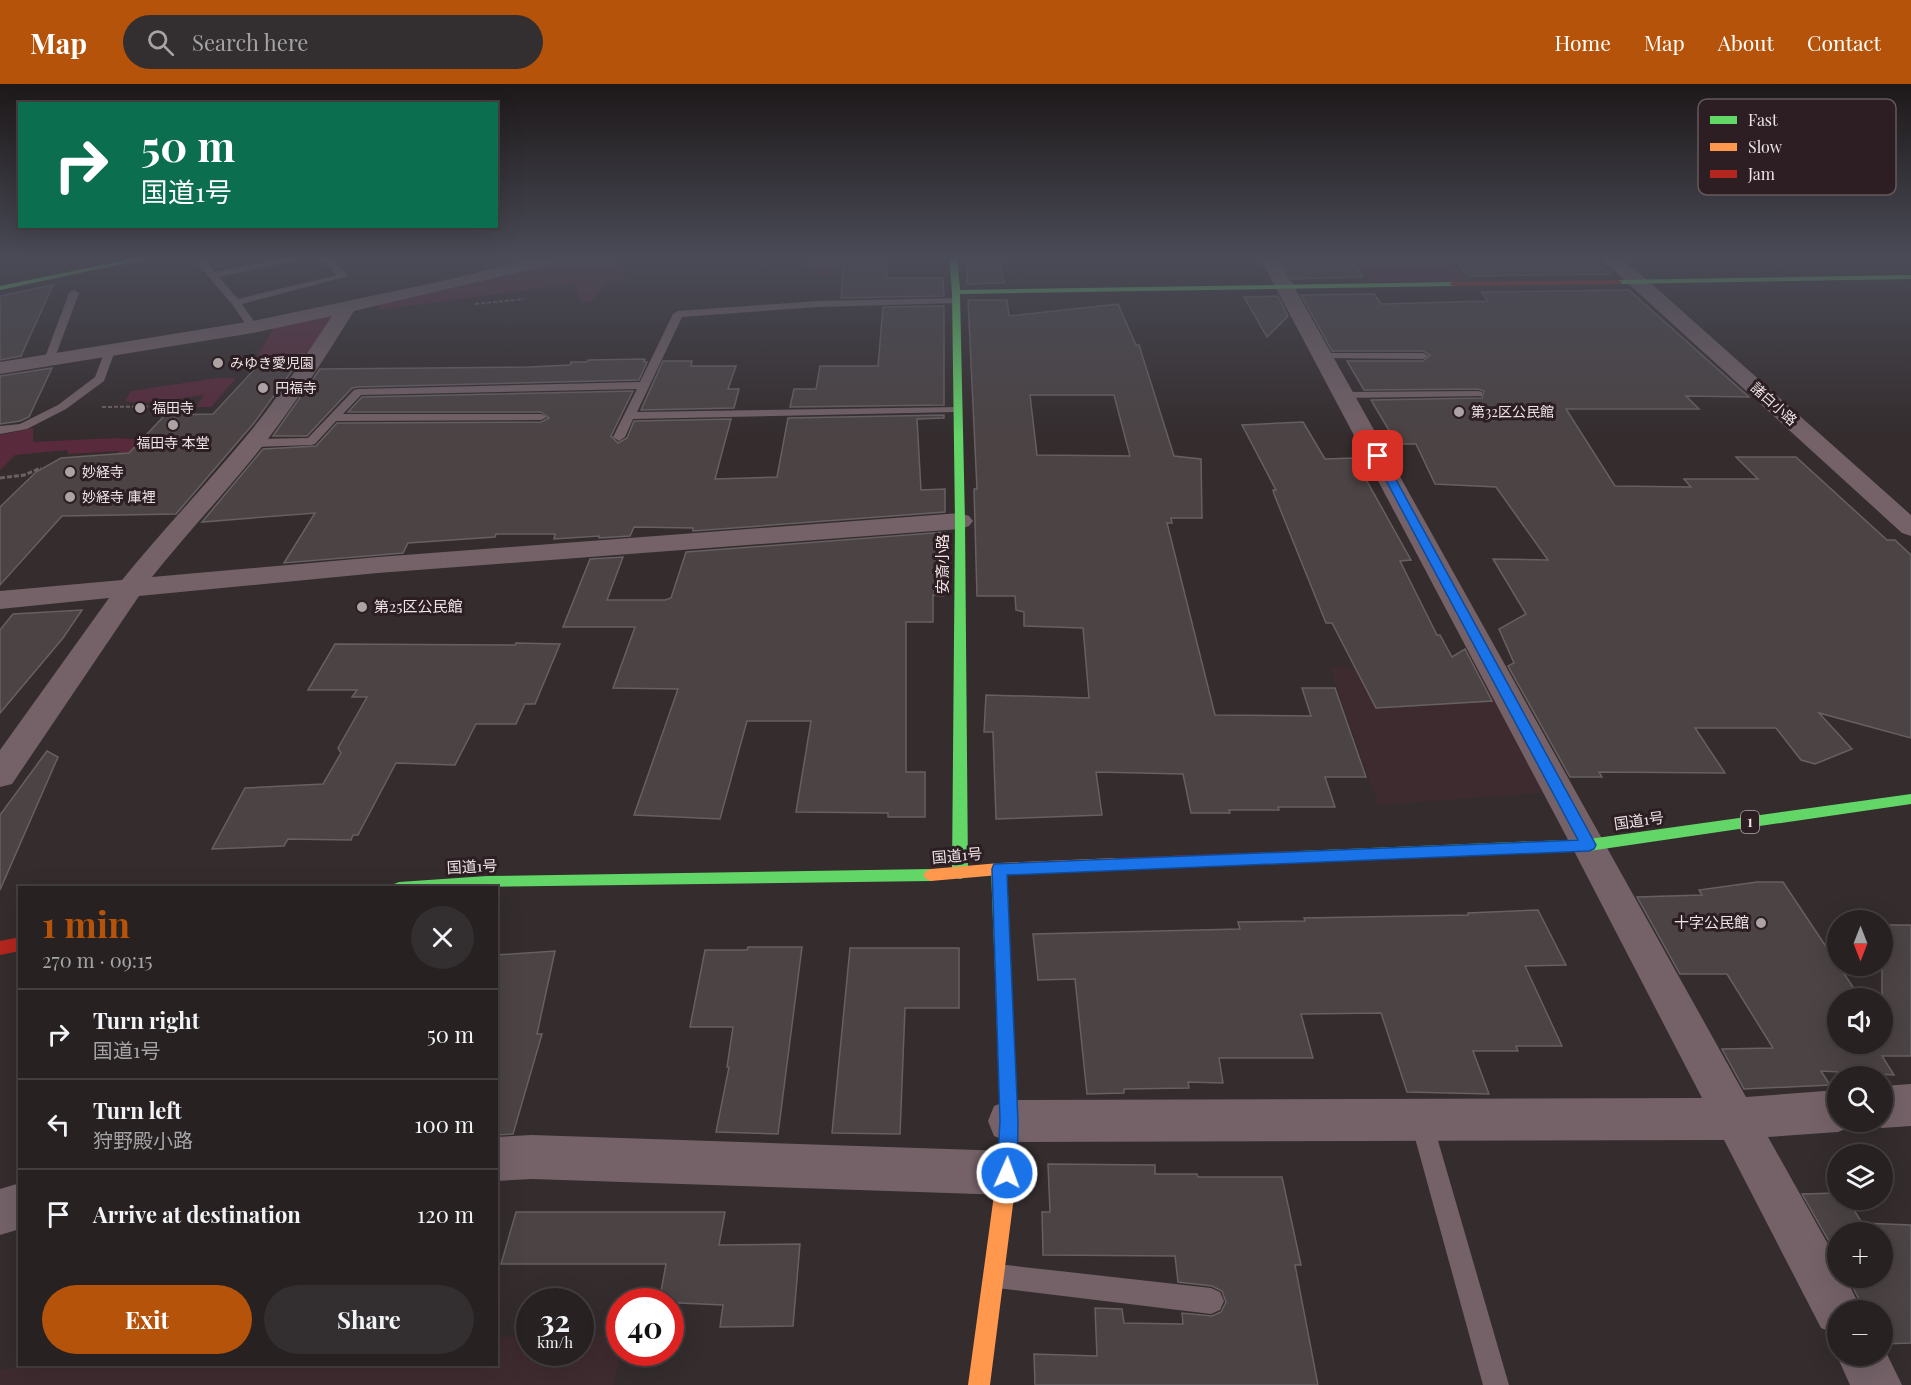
<!DOCTYPE html>
<meta charset="utf-8">
<style>
:root{--surface:#272122;--page:#332e2f;--text:#f1f3f6;--muted:#a4a3a5;--line:#433e40;--accent:#b45309}
body{margin:0;font-family:"Playfair Display","Noto Sans JP",serif;background:var(--page);color:var(--text);height:100vh;display:flex;flex-direction:column;font-size:22px;white-space:nowrap}
*{box-sizing:border-box;margin:0}
p{font-size:20px;color:var(--muted)}
.icon{flex:none;width:33px;height:33px;fill:none;stroke:currentColor;stroke-width:2;stroke-linecap:round;stroke-linejoin:round}
.map{position:relative;flex:1;overflow:hidden}
.side{position:absolute;left:18px;top:802px;width:480px;height:480px;display:flex;flex-direction:column;background:var(--surface);border-radius:0px;box-shadow:0 6px 24px #0002,0 0 0 2px var(--line)}
.side>*{flex:none}
.hud{position:absolute;left:18px;top:18px;width:480px;height:126px;border-radius:0px;box-shadow:0 6px 24px #0002,0 0 0 2px var(--line);background:#0b6e4f;color:#fff;overflow:hidden}
.needle{width:39px;rotate:180deg}
.buttons{position:absolute;left:1827px;top:826px;display:grid;gap:12px}
.buttons a{display:grid;place-items:center;width:66px;height:66px;border-radius:50%;background:var(--surface);box-shadow:0 6px 24px #0002,0 0 0 2px var(--line);font-size:30px}
.speed{position:absolute;left:516px;top:1204px;display:flex;gap:12px;font-size:30px;font-weight:700;text-align:center}
.speed>*{display:grid;place-content:center;width:78px;height:78px;border-radius:50%;background:var(--surface);box-shadow:0 6px 24px #0002,0 0 0 2px var(--line);line-height:1}
.speed small{font-size:15px;font-weight:400}
.speed .limit{border:9px solid #d22;background:#fff;color:#111}
.pin{position:absolute;display:grid;place-items:center;width:51px;height:51px;color:#fff;margin:-26px;border-radius:12px;box-shadow:0 3px 9px #0006}
.me{position:absolute;width:66px;margin:-33px;rotate:2deg;stroke-linejoin:round;filter:drop-shadow(0 0 4px #0008)}
.turn{display:flex;align-items:center;gap:21px;height:126px;padding:0 24px;font-size:27px}
.turn .icon{width:78px;height:78px;stroke-width:2.5}
.turn b{display:block;font-size:42px;line-height:51px}
.round{display:grid;place-items:center;flex:none;width:63px;height:63px;border-radius:32px;background:var(--page)}
.headline{display:flex;align-items:center;justify-content:space-between;height:102px;padding:0 24px}
h1{font-size:36px;font-weight:700;line-height:45px;color:var(--accent)}
.action{display:flex;gap:12px;margin-top:auto;padding:12px 24px}
.action a{flex:1;height:69px;border-radius:36px;background:var(--accent);color:#fff;font-size:24px;font-weight:700;line-height:69px;text-align:center}
.action a+a{background:var(--page);color:var(--text)}
ul{padding:0;list-style:none}
li{display:flex;align-items:center;gap:18px;height:90px;padding:0 24px;border-top:2px solid var(--line)}
li div{flex:1}
li b{display:block;font-size:22px}
li em{font-style:normal}
header{display:flex;align-items:center;gap:36px;box-sizing:border-box;height:84px;padding:0 30px;background:var(--accent);color:#fff}
header strong{font-size:28px}
nav{display:flex;gap:33px;margin-inline-start:auto;font-size:21px}
.search{width:420px;height:54px;background:var(--page);display:flex;align-items:center;gap:15px;box-sizing:border-box;padding:0 21px;border-radius:33px;color:var(--muted);font-size:22px}
.map>svg:first-child{display:block}
.built{fill:#3e2b30}
.green{fill:#582a3b}
.building{fill:#4b4344;stroke:#676062;stroke-width:1.5;fill-rule:evenodd}
.lines{fill:none;stroke-linecap:round;stroke-linejoin:round}
.path-far1{stroke:#6c6064;stroke-width:2;stroke-dasharray:4 2;stroke-linecap:butt}
.path{stroke:#6c6064;stroke-width:3;stroke-dasharray:5 2;stroke-linecap:butt}
.lane{fill:#746268;fill-rule:evenodd}
.street{fill:#746268;fill-rule:evenodd}
.fast{fill:#63d668;fill-rule:evenodd}
.slow{fill:#ff974d;fill-rule:evenodd}
.jam{fill:#b3261e;fill-rule:evenodd}
.route{fill:#1a73e8;stroke:#114b97;stroke-width:1.5}
.poi-dot{fill:#ada3a5;stroke:#2c1e22;stroke-width:2}
.labels{text-anchor:middle;stroke-width:6;stroke-linejoin:round;paint-order:stroke}
.far-poi-label{font-size:14px;fill:#eee3e6;stroke:#2c1e22;text-anchor:start}
.far-street-label{font-size:14px;fill:#eee3e6;stroke:#2c1e22}
.shield{fill:#2c1e22;stroke:#b4a8ab;stroke-width:1.5}
.shield-label{font-size:14px;font-weight:bold;fill:#eee3e6}
.street-label{font-size:15px;fill:#eee3e6;stroke:#2c1e22}
.poi-label{font-size:15px;fill:#eee3e6;stroke:#2c1e22;text-anchor:start}
.key{fill:#2c1e22;stroke:#66595d;stroke-width:1.5}
.key-label{font-size:16px;fill:#eee3e6}
</style>
<header>
<strong>Map</strong>
<div class="search"><svg class="icon" aria-label="search" viewBox="0 0 24 24"><circle cx="10" cy="10" r="6"/><path d="M15 15l6 6"/></svg>Search here</div>
<nav><a>Home</a><a>Map</a><a>About</a><a>Contact</a></nav>
</header>
<div class="map">
<svg width="1911" height="1301" viewBox="0 0 1911 1301">
<rect width="100%" height="100%" fill="#342c2d"/>
<!-- built -->
<g class="built">
<path d="M1475,578L1544,709L1378,721L1330,583Z"/>
<path d="M581,1251H619L620,1269L614,1301H0V1286L28,1281H496L497,1253L529,1252L530,1269H580Z"/>
</g>
<!-- green -->
<g class="green">
<path d="M586,172H613L626,195L604,201L593,217L580,219L576,199L380,226L378,221Z"/>
<path d="M799,172H841L840,190L815,192Z"/>
<path d="M1354,172H1445L1471,197L1373,198Z"/>
<path d="M339,228L314,268L256,274L275,242Z"/>
<path d="M218,294H236L211,323H196L204,311C176,314 152,322 125,317L131,307Z"/>
<path d="M33,344V358L115,354L172,357L96,395L119,367L68,370L67,366L15,371L0,386V351Z"/>
</g>
<!-- building -->
<g class="building">
<path d="M844,172H887L886,196V194H943L944,212L841,214Z"/>
<path d="M1452,172H1590L1610,190L1468,192Z"/>
<path d="M967,176H1000L1004,199L967,200Z"/>
<path d="M1283,178H1352L1363,193L1292,195Z"/>
<path d="M53,201L21,272L0,276V212Z"/>
<path d="M1629,206L1749,313L1686,312L1699,325H1566L1615,402L1691,403L1684,395H1758L1736,373H1796L1887,456H1895L1911,471V654L1819,629L1852,665L1815,680L1801,676L1776,644H1695L1725,689L1599,688L1602,693H1570L1508,582L1514,579L1499,545L1526,530L1493,475L1548,476L1496,403L1435,400L1416,360H1397L1371,316L1482,314L1484,307L1478,305L1364,306L1347,277H1423L1430,271L1423,267H1332L1301,211L1374,210L1381,220L1488,217L1481,208Z"/>
<path d="M1278,212L1288,232L1267,253L1244,213Z"/>
<path d="M968,216H1007L1009,232L1118,220L1136,261H1139L1174,372L1201,375L1202,434H1171L1172,439H1167L1215,631L1311,632L1302,604H1335L1366,693H1325L1335,723H1278L1279,726H1229L1230,729H1191L1183,690L1096,688L1102,731L996,735L993,648H984L986,611L1089,614L1083,544L1024,542V528L1016,526L1015,512H977L974,405H977ZM1030,311H1114L1130,372L1037,371Z"/>
<path d="M944,222V321L790,323L794,305H816L820,282H878L883,223Z"/>
<path d="M304,270L254,339L176,430L62,432L0,501V423L36,388L61,374L129,369L165,331L213,330L265,274Z"/>
<path d="M645,275L644,278H647L639,296L357,303L352,304L307,352H273L320,285L529,283L570,281L571,278H587L588,276Z"/>
<path d="M663,277H692L691,282H736L728,305H739L734,324L641,326Z"/>
<path d="M52,284L29,333L20,337L0,340V292Z"/>
<path d="M633,307L611,352L618,359L627,354L634,337L731,335L715,395L777,393L788,334L944,331V334L917,335L921,406L945,405V428L693,447V444L634,443L630,452L599,454V452L554,455L555,450H496L495,453L408,459L403,469L284,479L315,429L202,438L263,365L316,362L337,339L541,338L549,334L541,328H348L362,313Z"/>
<path d="M1303,338L1325,375L1354,374L1411,476L1400,477L1437,551H1440L1452,573L1465,565L1492,617L1376,624L1332,539H1326L1274,410L1273,406H1276L1242,341Z"/>
<path d="M945,448L943,512L933,511V538H906V688H925V733H888V729L796,728L811,637H747L720,735L634,731L678,605L613,604L635,543H563L590,475L623,473L607,516H665L671,514L686,468Z"/>
<path d="M82,526L63,554L0,629V546L13,530Z"/>
<path d="M516,559L560,560L535,620H525L516,640H476L455,681L396,679L358,751H353L351,756L288,755L284,762L212,765L245,704L323,700L341,669L338,664L367,613H352L357,606H308L335,560L515,561Z"/>
<path d="M47,667L58,673L0,806V731Z"/>
<path d="M1757,798H1783L1861,915H1838V960H1882V841H1911V972H1882L1894,991L1821,987L1830,1001L1744,1005L1722,965L1773,964L1727,890H1680L1637,813L1702,811L1699,806Z"/>
<path d="M1538,826L1566,881L1525,882L1562,962H1516L1518,967H1473L1489,1010L1407,1008L1381,929L1301,930L1313,974H1219L1223,999L1188,998L1189,1004L1124,1005V1009L1087,1010L1075,895L1038,896L1033,850L1240,845L1238,838L1305,837L1304,834L1468,831V829Z"/>
<path d="M748,863H802L778,1050L716,1048L729,983H727L733,943H690L705,866H747Z"/>
<path d="M850,864H959V924H905L900,1050L832,1049Z"/>
<path d="M555,867L537,950H542L513,1050L496,1051V871Z"/>
<path d="M1048,1080L1155,1081V1090H1197L1198,1093H1282L1301,1181H1295L1318,1301H1035L1034,1270L1097,1272L1095,1224L1122,1225L1124,1239L1183,1240L1182,1229L1212,1232L1221,1228L1226,1218L1222,1207L1212,1202L1178,1198L1175,1172L1043,1171L1042,1128H1050Z"/>
<path d="M1838,1109V1116H1848L1862,1139L1911,1141V1259L1884,1260L1882,1227H1865L1848,1194H1882V1149H1838V1173L1802,1110Z"/>
<path d="M516,1128H725L719,1161L800,1160L793,1242L720,1243L723,1221L659,1218L666,1180H501Z"/>
</g>
<g class="lines">
<!-- path-far1 -->
<g class="path-far1">
<path d="M475,220L524,215"/>
<path d="M102,323L191,322L183,331"/>
</g>
<!-- path -->
<path class="path" d="M0,394L24,391L41,384"/>
<!-- lane -->
<g class="lane">
<path d="M299,172H317L219,193L238,215L337,191L318,172H327L349,192L242,220L258,243L253,246L249,245L232,220L196,178L204,176L215,188Z"/>
<path d="M74,206L79,209L54,276L49,279L45,278L44,276L69,209Z"/>
<path d="M955,214L958,215V219L818,223L682,233L637,328L960,323L962,325L956,328L633,335L625,353L619,357L613,353L637,305L361,311L343,330H541L547,333L541,336L336,337L315,360L311,361L253,363L247,359L253,355L308,354L354,306L358,305L640,298L673,230L678,227L818,217Z"/>
<path d="M110,264L115,267L104,297L66,325L27,345L0,350V342L20,340L58,321L95,293L105,267Z"/>
<path d="M1324,269H1423L1428,272L1423,275L1320,274L1319,272Z"/>
<path d="M1478,307L1482,308V312L1345,314L1339,311L1345,308Z"/>
<path d="M1421,1025L1429,1028L1432,1036L1509,1301H1483L1410,1036L1413,1028Z"/>
<path d="M997,1180L1211,1204L1220,1208L1224,1217L1220,1226L1211,1230L997,1204L988,1201L985,1192L988,1183Z"/>
</g>
<!-- street -->
<g class="street">
<path d="M545,172H574L571,176L354,227C325,274 295,320 261,364C226,408 187,449 152,493L378,473L960,429L969,432L973,437L969,442L960,445L378,489L139,512L12,700L0,703V666L109,514L0,525V507L122,496C161,448 204,403 244,355C277,316 304,274 332,232L253,249L0,290V278L253,237L447,196Z"/>
<path d="M1259,172H1277L1746,1013L1838,1006V1038H1855L1853,1042L1838,1048L1768,1053L1838,1178V1194H1846L1862,1227H1838V1251L1821,1244L1724,1056L1009,1058L994,1052L988,1037L994,1022L1009,1016L1702,1014L1574,767Z"/>
<path d="M1598,172H1617L1644,193L1911,431V452L1902,449Z"/>
<path d="M1911,1000V1042L1882,1044L1868,1038H1882V1002Z"/>
<path d="M532,1051L1007,1067L1023,1073L1029,1089L1023,1105L1007,1111L532,1095L496,1097V1053Z"/>
<path d="M20,1099V1145L0,1151V1105Z"/>
<path d="M1882,1260L1902,1301H1850L1837,1272L1838,1271L1882,1272Z"/>
</g>
<!-- fast -->
<g class="fast">
<path d="M146,172H160L0,206V202Z"/>
<path d="M949,172H957L960,206L1453,198L1457,200L1453,202L960,210L965,437L968,789L965,793L960,795L955,793L952,789L955,437L952,208Z"/>
<path d="M1911,191V195L1618,200L1614,198L1618,196Z"/>
<path d="M1911,710V720L1589,767L1299,779L1294,777L1291,773L1294,769L1299,767L1589,755Z"/>
<path d="M999,779L1004,781L1007,785L1011,889L1009,894L1003,896L997,894L995,889L991,785L994,781Z"/>
<path d="M931,785L936,787L939,791L936,795L931,797L391,804L394,800L399,798L487,792Z"/>
</g>
<!-- slow -->
<g class="slow">
<path d="M1117,774L1122,776L1125,780L1122,784L1117,786L999,791L931,797L926,795L923,791L926,787L931,785L999,779Z"/>
<path d="M1003,882L1009,884L1011,889L1018,1037L1017,1089L990,1301H968L997,1089L1000,1037L995,889L997,884Z"/>
</g>
<!-- jam -->
<g class="jam">
<path d="M1618,196L1622,198L1621,200L1453,202L1449,200L1453,198Z"/>
<path d="M1299,767L1304,769L1307,773L1304,777L1299,779L1117,786L1112,784L1109,780L1112,776L1117,774Z"/>
<path d="M20,853V867L0,871V857Z"/>
</g>
</g>
<!-- sky -->
<linearGradient id="sky" x2="0" y2="1"><stop stop-color="#1d1819"/><stop offset="0.49" stop-color="#4a4b57"/><stop offset="1" stop-color="#4a4b57" stop-opacity="0"/></linearGradient>
<rect width="1911" height="354" fill="url(#sky)"/>
<!-- route -->
<path class="route" d="M1378,369L1383,372L1596,761L1594,765L1589,767L1007,791L1018,1037L1017,1089L1014,1096L1007,1099L1000,1096L997,1089L1000,1037L992,785L994,780L1578,756L1373,372Z"/>
<!-- markers -->
<g class="poi-dot">
<circle cx="218" cy="279" r="6"/>
<circle cx="263" cy="304" r="6"/>
<circle cx="140" cy="324" r="6"/>
<circle cx="1459" cy="328" r="6"/>
<circle cx="173" cy="341" r="6"/>
<circle cx="70" cy="388" r="6"/>
<circle cx="70" cy="413" r="6"/>
<circle cx="362" cy="523" r="6"/>
<circle cx="1761" cy="839" r="6"/>
</g>
<g class="labels">
<!-- far-poi labels -->
<g class="far-poi-label">
<text x="230" y="284">みゆき愛児園</text>
<text x="275" y="309">円福寺</text>
<text x="152" y="329">福田寺</text>
<text x="1471" y="333">第32区公民館</text>
<text x="173" y="364" text-anchor="middle">福田寺 本堂</text>
<text x="82" y="393">妙経寺</text>
<text x="82" y="418">妙経寺 庫裡</text>
</g>
<!-- far-street labels -->
<g class="far-street-label">
<text transform="translate(1774 320) rotate(42)" y="5">諸白小路</text>
</g>
<!-- shield labels -->
<rect class="shield" x="1741" y="727" width="18" height="22" rx="4.5"/>
<g class="shield-label">
<text x="1750" y="743">1</text>
</g>
<!-- street labels -->
<g class="street-label">
<text transform="translate(943 480) rotate(-90)" y="5">安斎小路</text>
<text transform="translate(1639 737) rotate(-8)" y="5">国道1号</text>
<text transform="translate(957 772) rotate(-5)" y="5">国道1号</text>
<text transform="translate(472 783) rotate(-3)" y="5">国道1号</text>
</g>
<!-- poi labels -->
<g class="poi-label">
<text x="374" y="528">第25区公民館</text>
<text x="1749" y="844" text-anchor="end">十字公民館</text>
</g>
</g>
<!-- legend -->
<rect x="1698" y="15" width="198" height="96" rx="9" class="key"/>
<rect x="1710" y="32" width="27" height="8" fill="#63d668"/>
<rect x="1710" y="59" width="27" height="8" fill="#ff974d"/>
<rect x="1710" y="86" width="27" height="8" fill="#b3261e"/>
<g class="key-label">
<text x="1748" y="42">Fast</text>
<text x="1748" y="69">Slow</text>
<text x="1748" y="96">Jam</text>
</g>
</svg>
<div class="buttons">
<a><svg class="needle" viewBox="-14 -14 28 28"><path d="M0-13l5 13h-10z" fill="#e53935"/><path d="M0 13l5-13h-10z" fill="#a4a3a5"/></svg></a>
<a><svg class="icon" aria-label="sound" viewBox="0 0 24 24"><path d="M4 9h4l5-4v14l-5-4H4zM17 9q2 3 0 6"/></svg></a>
<a><svg class="icon" aria-label="search" viewBox="0 0 24 24"><circle cx="10" cy="10" r="6"/><path d="M15 15l6 6"/></svg></a>
<a><svg class="icon" aria-label="layers" viewBox="0 0 24 24"><path d="M12 4l9 5-9 5-9-5zM3 14l9 5 9-5"/></svg></a>
<a>+</a>
<a>−</a>
</div>
<div class="speed"><div>32<small>km/h</small></div><div class="limit">40</div></div>
<div class="pin" style="left:1378px;top:372px;background:#d93025"><svg class="icon" aria-label="arrive" viewBox="0 0 24 24"><path d="M6 21V4h12l-3 4 3 4H6"/></svg></div>
<svg class="me" style="left:1007px;top:1089px" viewBox="-20 -20 40 40"><circle r="17" fill="#1a73e8" stroke="#fff" stroke-width="3"/><path d="M0-11L8 9 0 5-8 9z" fill="#fff"/></svg>
<div class="hud">
<div class="turn"><svg class="icon" aria-label="right" viewBox="0 0 24 24"><path d="M7 20v-9h11M14 6l5 5-5 5"/></svg><div><b>50 m</b>国道1号</div></div>
</div>
<section class="side">
<div class="headline"><div><h1>1 min</h1><p>270 m · 09:15</p></div><a class="round"><svg class="icon" aria-label="close" viewBox="0 0 24 24"><path d="M6 6l12 12M18 6L6 18"/></svg></a></div>
<ul>
<li><svg class="icon" aria-label="right" viewBox="0 0 24 24"><path d="M7 20v-9h11M14 6l5 5-5 5"/></svg><div><b>Turn right</b><p>国道1号</p></div><em>50 m</em></li>
<li><svg class="icon" aria-label="left" viewBox="0 0 24 24"><path d="M17 20v-9H6M10 6l-5 5 5 5"/></svg><div><b>Turn left</b><p>狩野殿小路</p></div><em>100 m</em></li>
<li><svg class="icon" aria-label="arrive" viewBox="0 0 24 24"><path d="M6 21V4h12l-3 4 3 4H6"/></svg><div><b>Arrive at destination</b></div><em>120 m</em></li>
</ul>
<div class="action"><a>Exit</a><a>Share</a></div>
</section>
</div>
